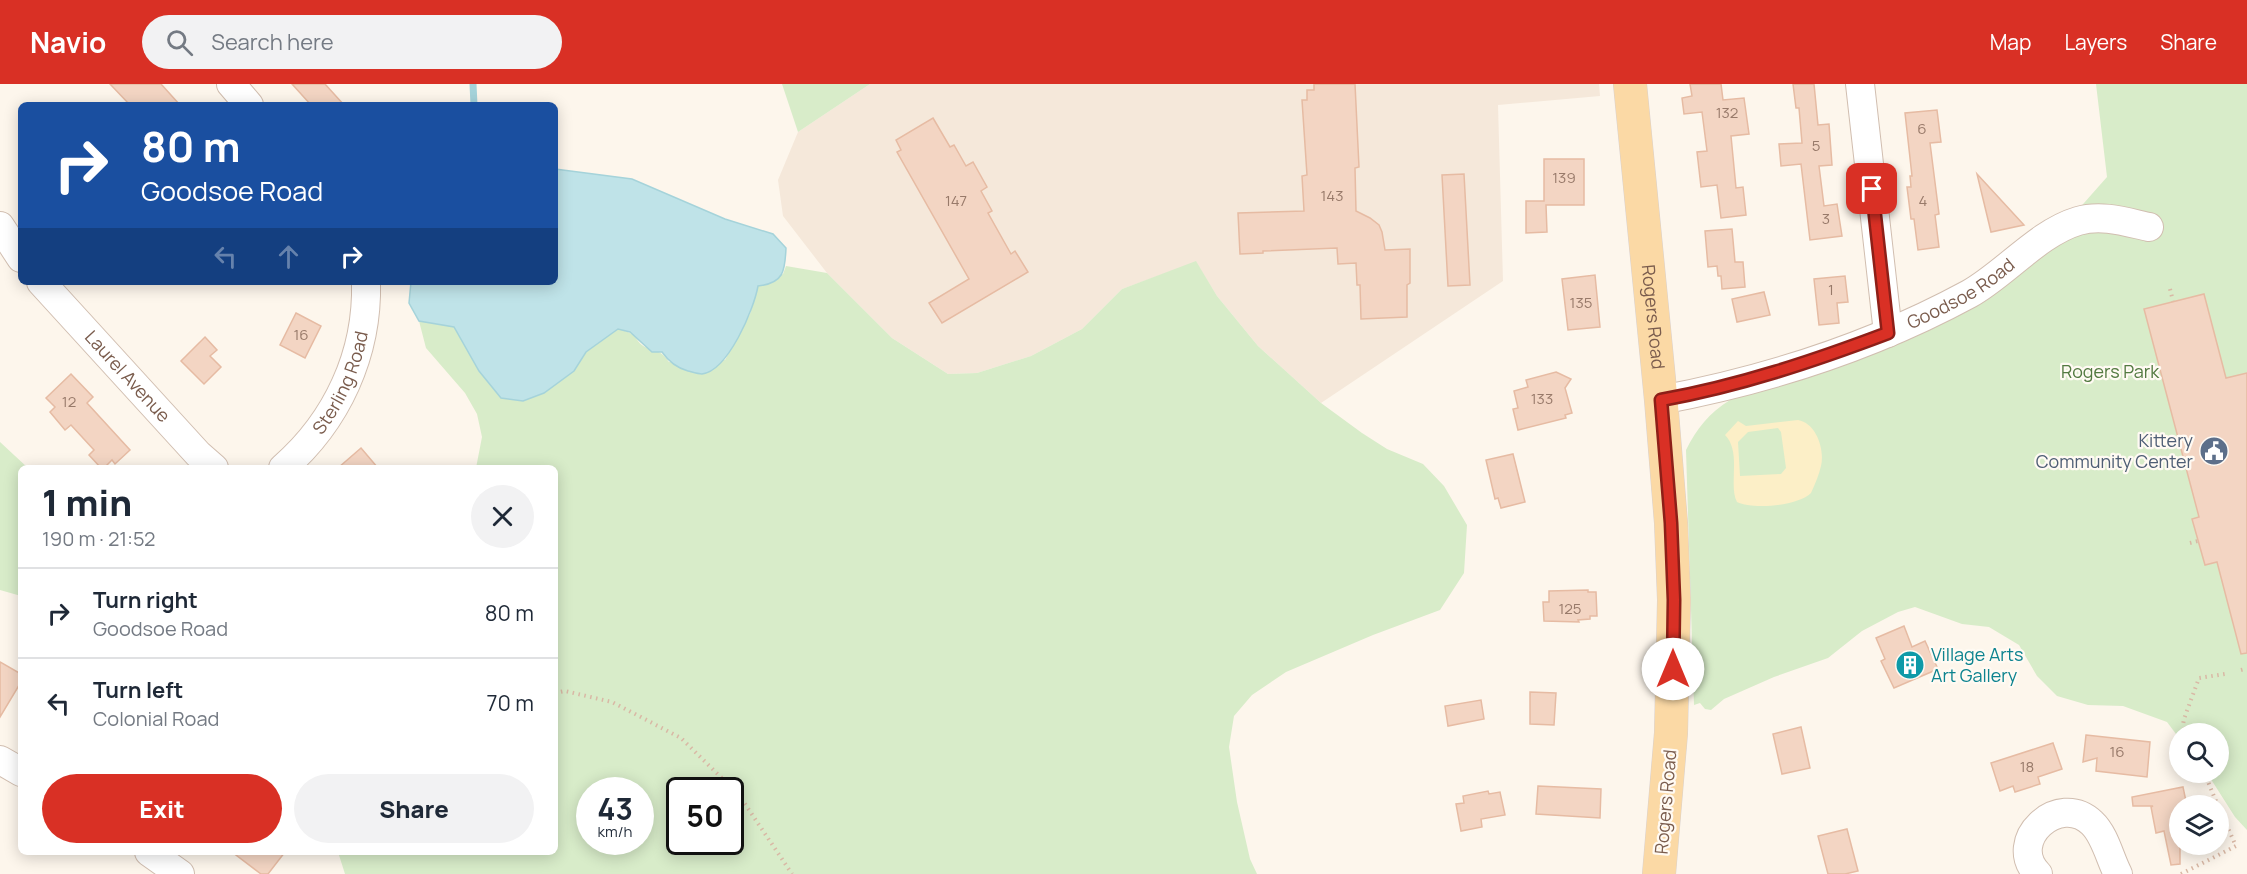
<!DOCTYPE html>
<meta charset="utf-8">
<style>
:root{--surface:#fff;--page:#f2f2f3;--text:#1f2937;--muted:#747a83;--line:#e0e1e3;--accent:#d93025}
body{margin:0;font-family:Manrope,sans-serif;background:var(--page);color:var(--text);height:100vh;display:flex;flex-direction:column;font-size:22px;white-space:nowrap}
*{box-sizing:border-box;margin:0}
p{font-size:20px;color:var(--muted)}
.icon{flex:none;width:33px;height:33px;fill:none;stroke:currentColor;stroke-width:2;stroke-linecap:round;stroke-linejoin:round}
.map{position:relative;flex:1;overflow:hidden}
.panel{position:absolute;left:18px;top:381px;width:540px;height:390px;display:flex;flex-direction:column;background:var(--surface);border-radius:9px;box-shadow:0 3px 15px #0003}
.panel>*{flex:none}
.hud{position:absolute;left:18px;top:18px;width:540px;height:183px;border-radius:9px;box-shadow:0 3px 15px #0003;background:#1a4fa0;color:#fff;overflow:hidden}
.controls{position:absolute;left:2169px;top:639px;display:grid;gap:12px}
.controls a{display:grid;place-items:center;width:60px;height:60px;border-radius:50%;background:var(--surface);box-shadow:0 3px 15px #0003;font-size:30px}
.speed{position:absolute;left:576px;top:693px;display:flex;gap:12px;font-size:30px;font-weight:700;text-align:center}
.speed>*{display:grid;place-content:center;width:78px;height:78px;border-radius:50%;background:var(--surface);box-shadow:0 3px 15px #0003;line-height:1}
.speed small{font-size:15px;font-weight:400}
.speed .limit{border:3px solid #111;border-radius:9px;background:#fff;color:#111}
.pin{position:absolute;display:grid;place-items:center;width:51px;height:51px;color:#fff;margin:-26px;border-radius:12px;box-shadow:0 3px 9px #0006}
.me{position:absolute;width:66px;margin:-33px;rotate:0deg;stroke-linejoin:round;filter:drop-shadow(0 0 4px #0008)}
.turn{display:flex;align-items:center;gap:21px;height:126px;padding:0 24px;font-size:27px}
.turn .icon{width:78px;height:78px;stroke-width:2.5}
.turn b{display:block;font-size:42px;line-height:51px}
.lanes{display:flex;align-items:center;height:57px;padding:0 24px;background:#0003;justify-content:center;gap:30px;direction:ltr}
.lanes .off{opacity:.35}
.round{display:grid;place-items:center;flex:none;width:63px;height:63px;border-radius:32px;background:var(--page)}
.summary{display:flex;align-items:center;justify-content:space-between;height:102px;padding:0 24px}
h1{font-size:36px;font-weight:800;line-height:45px}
.cta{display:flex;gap:12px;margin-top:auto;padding:12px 24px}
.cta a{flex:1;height:69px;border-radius:36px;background:var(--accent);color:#fff;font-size:24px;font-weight:800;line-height:69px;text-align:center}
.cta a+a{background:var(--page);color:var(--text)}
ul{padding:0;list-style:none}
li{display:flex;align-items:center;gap:18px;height:90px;padding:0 24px;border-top:2px solid var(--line)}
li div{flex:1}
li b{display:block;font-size:22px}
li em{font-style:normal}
header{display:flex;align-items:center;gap:36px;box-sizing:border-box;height:84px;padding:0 30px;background:var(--accent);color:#fff}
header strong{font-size:28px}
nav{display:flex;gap:33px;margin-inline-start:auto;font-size:21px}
.search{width:420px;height:54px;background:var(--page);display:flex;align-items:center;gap:15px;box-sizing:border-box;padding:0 21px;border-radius:33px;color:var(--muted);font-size:22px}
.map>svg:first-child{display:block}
.residential{fill:#f5e8da}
.green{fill:#d8ecc9;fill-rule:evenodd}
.sand{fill:#fcefc7;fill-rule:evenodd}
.water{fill:#bfe3e8;stroke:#a5d3da;stroke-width:1.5}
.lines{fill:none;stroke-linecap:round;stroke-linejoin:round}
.stream{stroke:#a5d3da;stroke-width:7}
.building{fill:#f3d5c3;stroke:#e6bba3;stroke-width:1.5}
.minor-casing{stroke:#d1beb0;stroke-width:30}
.major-casing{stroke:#dad1cd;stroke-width:34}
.path{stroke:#d9b8a5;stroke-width:4;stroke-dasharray:1.5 4.5;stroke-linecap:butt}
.minor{stroke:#fff;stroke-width:28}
.major{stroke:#fbd9a5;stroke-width:33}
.route-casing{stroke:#8d1f18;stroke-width:15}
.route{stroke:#d93025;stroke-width:10}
.labels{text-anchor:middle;stroke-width:4.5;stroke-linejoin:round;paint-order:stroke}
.number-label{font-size:15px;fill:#987a6a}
.street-label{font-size:18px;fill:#7a5c4d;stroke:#fffaf3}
.park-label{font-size:18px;fill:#537a41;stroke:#fffaf3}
.service-label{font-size:18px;fill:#4e5e75;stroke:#fffaf3;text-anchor:end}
.culture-label{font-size:18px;fill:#0d838f;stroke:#fffaf3;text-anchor:start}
</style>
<header>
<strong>Navio</strong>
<div class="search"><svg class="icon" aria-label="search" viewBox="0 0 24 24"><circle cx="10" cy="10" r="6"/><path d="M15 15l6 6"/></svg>Search here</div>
<nav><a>Map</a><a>Layers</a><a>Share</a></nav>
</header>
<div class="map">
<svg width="2247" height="790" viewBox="0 0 2247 790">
<rect width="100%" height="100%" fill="#fdf6ec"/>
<!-- residential -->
<path class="residential" d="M870,0H1599L1600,12L1498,21L1503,197L1321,319L1258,262L1217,212L1196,178L1122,205L1082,245L1031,272L977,289L948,290L892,254L827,189L783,132L778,96L798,48Z"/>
<!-- green -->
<g class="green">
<path d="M782,0H870L798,48Z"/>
<path d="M2096,0H2247V746L2235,733L2207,689L2218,688V650H2180L2179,654L2167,638L2123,622L2088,621L2057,612L2037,592L2019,561L1989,543L1962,540L1915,523L1898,528L1862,547L1828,574L1774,593L1724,615L1711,626L1705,625L1700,619L1694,621L1686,366C1697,344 1709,329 1730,316L1926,246L1987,216L2038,171L2107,93Z"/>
<path d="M1196,177L1217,212L1258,262L1321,319L1362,349L1387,365L1423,380L1444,402L1467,441L1464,489L1440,526L1373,551L1286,588L1252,611L1234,632L1229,663L1237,718L1250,775L1257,790H345L338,768H555V384H476L482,353L477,330L465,309L426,264L419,237L454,243L479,287L501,314L523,317L544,309L574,287L586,268L618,245C640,250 633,256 645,263C657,269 660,265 669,278L725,276L750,230L758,202L783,190L786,182L827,189L892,254L948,290L977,289L1031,272L1082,245L1122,205ZM590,706H640V758H590ZM680,706H730V758H680Z"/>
<path d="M0,358L28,384H21V512L0,506Z"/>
</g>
<!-- sand -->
<path class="sand" d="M1798,336C1816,339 1825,365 1821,382C1819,391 1815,400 1811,409C1798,422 1753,426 1737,418C1728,401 1742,368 1725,351L1738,337L1746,342ZM1778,344L1781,348L1786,384L1781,390L1740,392L1738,358L1748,348Z"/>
<!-- water -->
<path class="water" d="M555,85L632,95L725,135L773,150L786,164C785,187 784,199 758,202C754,225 728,287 702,290C698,290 692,288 688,287C677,284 669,278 662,268H652L630,248L618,245L586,268L574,287L544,309L523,317L501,314L479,287L454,243L419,237L409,219L411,198H555Z"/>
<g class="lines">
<!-- stream -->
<path class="stream" d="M473,0L474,21"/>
</g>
<!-- building -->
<g class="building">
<path d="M110,0H161L180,21H130Z"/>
<path d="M292,0H325L344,21H311Z"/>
<path d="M1314,0H1355L1359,83L1355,84L1356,127L1370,134L1379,141L1382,148L1385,166L1410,165V199L1407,201V233L1361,235L1360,201H1357L1356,179L1338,180L1337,164L1263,167V169L1240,170L1238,129L1304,127L1302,92L1307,91L1302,16H1307V6H1314Z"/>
<path d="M1690,0H1721L1723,16L1744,14L1749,50L1731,52L1736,104L1743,103L1746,131L1721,134L1717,101L1701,103L1697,68L1707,67L1702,28L1684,30L1682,14L1692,12Z"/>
<path d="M1793,0H1814L1818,41L1829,40L1832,81L1819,82L1824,122L1837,120L1842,152L1810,156L1801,80L1781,82L1779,60L1802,59L1799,24H1796Z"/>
<path d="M1937,26L1941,58L1930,59L1939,130L1935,131L1939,163L1918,166L1914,135H1911L1907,103H1911L1910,92H1912L1905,29Z"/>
<path d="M933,34L950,63L954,61L966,82L973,78L987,103L981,107L992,127L988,129L1011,170L1015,167L1028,188L942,239L929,219L969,195L897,68L901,66L896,56Z"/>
<path d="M1544,75H1584V121H1546L1547,148L1526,149V117H1544Z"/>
<path d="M1464,90L1470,201L1448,202L1442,91Z"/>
<path d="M1977,90L2024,141L1991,148Z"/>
<path d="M1732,145L1735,178H1743L1745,203L1722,205L1721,192H1718L1717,182L1708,183L1705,147Z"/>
<path d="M1595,191L1600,243L1568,246L1562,195Z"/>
<path d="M1845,192L1848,218L1837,219L1839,239L1819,241L1814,195Z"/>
<path d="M1764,208L1770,231L1737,238L1732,215Z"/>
<path d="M2204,210L2226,294L2247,289V569L2241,570L2217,478L2205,481L2192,435L2199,433L2144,225Z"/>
<path d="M296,229L321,242L305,274L280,261Z"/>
<path d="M205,253L217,266L210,272L221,283L204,300L181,277Z"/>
<path d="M1556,288L1571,295L1565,304L1572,329L1565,331L1566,334L1518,346L1513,325L1518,324L1514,307L1528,303L1526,296Z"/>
<path d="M71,290L93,313L87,319L130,366L115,380L112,376L104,384H101L89,371L94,366L71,341L65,346L50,328L55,323L46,314Z"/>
<path d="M361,364L378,384H338Z"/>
<path d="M1513,370L1525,418L1501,424L1498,414L1495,415L1486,376Z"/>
<path d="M1588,506V508H1596L1597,532H1590V535L1578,536L1579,538L1544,537L1543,518H1549V507Z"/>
<path d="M1904,542L1912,563L1925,557L1938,585L1894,604L1881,577L1885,575L1876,554Z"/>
<path d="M0,578L21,590V598L0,633Z"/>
<path d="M1530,608L1556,609L1554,641L1530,640Z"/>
<path d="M1481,616L1484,635L1448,642L1445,622Z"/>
<path d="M1801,643L1810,684L1782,690L1773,650Z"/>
<path d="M2086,651L2150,658L2147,693L2096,687L2097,674L2083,678Z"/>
<path d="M2053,659L2062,685L2038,693L2040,700L2015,708L2013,702L2000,707L1991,679Z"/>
<path d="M1538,702L1601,705L1600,734L1536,730Z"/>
<path d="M2183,703L2187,722H2180V780L2171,781L2164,747L2156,749L2151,723L2153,722H2133L2132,713Z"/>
<path d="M1488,707L1489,710L1500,708L1505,731L1481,735L1482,743L1461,747L1456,720L1464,719L1463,712Z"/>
<path d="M1847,745L1858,787L1845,790H1828L1818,752Z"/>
<path d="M232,768H285L268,790H261Z"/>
</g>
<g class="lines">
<!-- minor casing -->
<g class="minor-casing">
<g id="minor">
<path d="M231,0L249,21"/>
<path d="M1860,0L1888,249"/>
<path d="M0,142L21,174"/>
<path id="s1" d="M41,198L198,370L214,384"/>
<path id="s2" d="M1661,316C1767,296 1873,262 1969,210C2005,190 2038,149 2078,137C2102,130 2126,138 2149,143"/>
<path id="s3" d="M283,384C337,337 368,270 366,198"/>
<path d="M0,676L21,688"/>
<path d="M149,768L180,790"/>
<path d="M2038,790C2005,757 2059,707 2092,739C2105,751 2110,775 2118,790"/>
</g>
</g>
<!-- major casing -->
<g class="major-casing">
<g id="major">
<path id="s4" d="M1630,0L1661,316L1671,439L1674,516L1671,649L1659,790"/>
</g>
</g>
<!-- path -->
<g class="path">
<path d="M2170,205L2173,217"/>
<path d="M2190,459L2198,457"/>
<path d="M2241,586L2245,585"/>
<path d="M555,609L565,607L612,618L681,654L739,711L792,790"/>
<path d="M2187,650L2183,641L2184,635L2199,594L2225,590"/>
<path d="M2204,688L2218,722"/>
<path d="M2181,790L2236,762L2218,722"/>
</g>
<!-- minor -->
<use href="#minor" class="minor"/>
<!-- major -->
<use href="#major" class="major"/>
</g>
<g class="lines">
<!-- route casing -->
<g class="route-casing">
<path id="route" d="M1673,585L1674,516L1671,439L1661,316C1739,302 1814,277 1888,249L1872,105"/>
</g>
<!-- route -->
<use href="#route" class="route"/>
</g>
<!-- icons -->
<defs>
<g id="civic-disc" transform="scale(1.5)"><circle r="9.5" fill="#5c6f8a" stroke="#fffaf3"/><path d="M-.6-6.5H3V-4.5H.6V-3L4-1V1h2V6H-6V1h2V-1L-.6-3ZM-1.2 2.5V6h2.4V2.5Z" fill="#fff"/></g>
<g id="building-disc" transform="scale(1.5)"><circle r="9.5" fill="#0f9aa8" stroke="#fffaf3"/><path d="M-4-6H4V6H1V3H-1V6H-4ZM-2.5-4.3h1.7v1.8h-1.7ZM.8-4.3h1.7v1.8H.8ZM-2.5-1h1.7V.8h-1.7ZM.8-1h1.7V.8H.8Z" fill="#fff"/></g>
</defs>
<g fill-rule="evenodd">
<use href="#civic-disc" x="2214" y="367"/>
<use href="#building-disc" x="1910" y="581"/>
</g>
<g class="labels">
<!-- number labels -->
<g class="number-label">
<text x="1727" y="34">132</text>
<text x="1922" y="50">6</text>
<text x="1816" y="67">5</text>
<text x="1564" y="99">139</text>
<text x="1332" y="117">143</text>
<text x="956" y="122">147</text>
<text x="1923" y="122">4</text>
<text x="1826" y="140">3</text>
<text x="1831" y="211">1</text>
<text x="1581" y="224">135</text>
<text x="301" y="256">16</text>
<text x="1542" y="320">133</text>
<text x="69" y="323">12</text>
<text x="1570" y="530">125</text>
<text x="2117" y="673">16</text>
<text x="2027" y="688">18</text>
</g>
<!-- street labels -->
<g class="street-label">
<text dy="6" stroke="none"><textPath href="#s2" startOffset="320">Goodsoe Road</textPath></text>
<text dy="6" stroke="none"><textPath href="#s4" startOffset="234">Rogers Road</textPath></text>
<text dy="6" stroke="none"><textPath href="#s1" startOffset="128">Laurel Avenue</textPath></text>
<text dy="6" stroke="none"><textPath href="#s3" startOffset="105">Sterling Road</textPath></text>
<text transform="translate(1666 718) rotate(-85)" y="6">Rogers Road</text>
</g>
<!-- park labels -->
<g class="park-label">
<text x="2110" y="294">Rogers Park</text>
</g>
<!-- service labels -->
<g class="service-label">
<text x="2193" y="363">Kittery<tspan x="2193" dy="21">Community Center</tspan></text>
</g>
<!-- culture labels -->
<g class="culture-label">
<text x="1931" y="577">Village Arts<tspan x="1931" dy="21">Art Gallery</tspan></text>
</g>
</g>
</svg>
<div class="controls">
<a><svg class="icon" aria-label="search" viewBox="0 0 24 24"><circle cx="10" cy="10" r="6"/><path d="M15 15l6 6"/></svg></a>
<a><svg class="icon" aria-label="layers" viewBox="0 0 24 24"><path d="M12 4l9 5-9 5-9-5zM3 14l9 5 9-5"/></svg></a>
</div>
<div class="speed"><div>43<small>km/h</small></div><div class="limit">50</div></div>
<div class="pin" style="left:1872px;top:105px;background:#d93025"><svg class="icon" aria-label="arrive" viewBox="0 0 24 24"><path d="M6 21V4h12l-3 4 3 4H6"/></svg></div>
<svg class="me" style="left:1673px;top:585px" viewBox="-20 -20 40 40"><circle r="19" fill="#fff"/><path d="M0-13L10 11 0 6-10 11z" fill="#d93025"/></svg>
<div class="hud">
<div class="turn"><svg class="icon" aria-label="right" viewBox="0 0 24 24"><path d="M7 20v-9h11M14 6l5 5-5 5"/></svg><div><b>80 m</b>Goodsoe Road</div></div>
<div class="lanes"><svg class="icon off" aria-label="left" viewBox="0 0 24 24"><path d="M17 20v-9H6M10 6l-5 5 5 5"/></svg><svg class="icon off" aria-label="ahead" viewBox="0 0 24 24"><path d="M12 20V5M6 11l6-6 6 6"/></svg><svg class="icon" aria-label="right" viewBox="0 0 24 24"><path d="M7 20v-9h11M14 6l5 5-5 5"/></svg></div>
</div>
<section class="panel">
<div class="summary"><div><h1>1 min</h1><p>190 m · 21:52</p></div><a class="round"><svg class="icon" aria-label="close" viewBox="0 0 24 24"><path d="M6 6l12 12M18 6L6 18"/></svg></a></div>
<ul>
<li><svg class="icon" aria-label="right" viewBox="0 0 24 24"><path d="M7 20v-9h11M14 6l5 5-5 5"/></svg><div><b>Turn right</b><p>Goodsoe Road</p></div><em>80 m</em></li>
<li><svg class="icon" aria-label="left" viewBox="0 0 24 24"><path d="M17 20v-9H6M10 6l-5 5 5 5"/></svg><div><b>Turn left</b><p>Colonial Road</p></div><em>70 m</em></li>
</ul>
<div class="cta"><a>Exit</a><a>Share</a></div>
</section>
</div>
